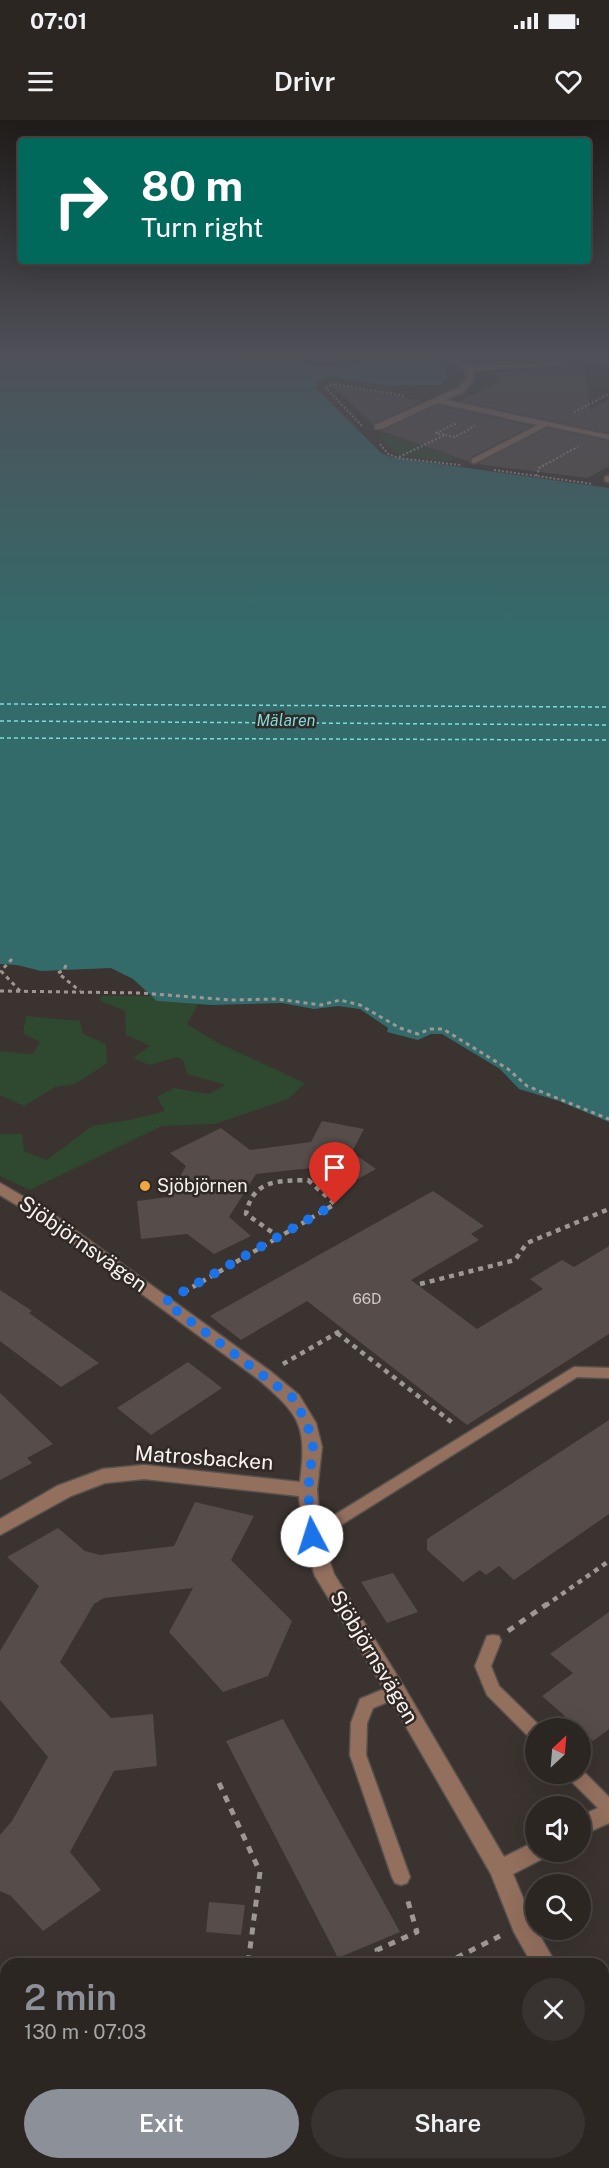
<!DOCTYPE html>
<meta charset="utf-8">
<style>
:root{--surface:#2c2623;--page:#383230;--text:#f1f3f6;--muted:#a6a5a6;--line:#484341;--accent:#8c9099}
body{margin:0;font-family:"Public Sans",sans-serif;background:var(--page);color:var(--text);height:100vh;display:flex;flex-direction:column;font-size:22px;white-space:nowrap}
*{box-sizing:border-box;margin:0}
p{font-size:20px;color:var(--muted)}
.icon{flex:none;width:33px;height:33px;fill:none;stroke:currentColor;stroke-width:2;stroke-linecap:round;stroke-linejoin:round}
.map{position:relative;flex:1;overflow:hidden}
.drawer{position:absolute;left:0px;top:1838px;width:609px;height:212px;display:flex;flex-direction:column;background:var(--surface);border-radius:18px 18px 0 0;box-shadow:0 6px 24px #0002,0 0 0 2px var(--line)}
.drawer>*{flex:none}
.hud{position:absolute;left:18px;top:18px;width:573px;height:126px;border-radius:6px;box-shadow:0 6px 24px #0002,0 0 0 2px var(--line);background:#00695c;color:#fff;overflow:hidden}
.needle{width:39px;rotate:26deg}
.tools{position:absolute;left:525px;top:1598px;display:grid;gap:12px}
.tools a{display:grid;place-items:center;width:66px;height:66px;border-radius:50%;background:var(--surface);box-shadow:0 6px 24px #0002,0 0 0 2px var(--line);font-size:30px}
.pin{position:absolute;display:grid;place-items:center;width:51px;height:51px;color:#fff;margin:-62px -26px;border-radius:50% 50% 50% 0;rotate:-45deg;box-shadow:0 0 6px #0007}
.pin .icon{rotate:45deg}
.me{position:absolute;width:66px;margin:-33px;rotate:355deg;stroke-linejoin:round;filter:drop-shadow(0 0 4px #0008)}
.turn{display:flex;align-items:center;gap:21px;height:126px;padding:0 24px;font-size:27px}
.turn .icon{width:78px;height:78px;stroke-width:2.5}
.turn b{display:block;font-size:42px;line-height:51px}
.round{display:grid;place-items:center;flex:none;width:63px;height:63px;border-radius:32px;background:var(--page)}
.summary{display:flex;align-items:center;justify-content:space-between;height:102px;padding:0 24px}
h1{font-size:36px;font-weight:600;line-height:45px;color:var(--accent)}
.primary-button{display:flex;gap:12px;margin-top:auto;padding:12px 24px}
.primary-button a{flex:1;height:69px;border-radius:36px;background:var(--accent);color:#fff;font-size:24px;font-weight:600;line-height:69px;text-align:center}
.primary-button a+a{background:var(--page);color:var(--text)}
.status{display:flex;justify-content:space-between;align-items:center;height:42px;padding:0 30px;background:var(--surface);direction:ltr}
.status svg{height:16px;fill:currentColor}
header{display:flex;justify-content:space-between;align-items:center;height:78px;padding:0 24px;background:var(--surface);font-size:27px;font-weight:600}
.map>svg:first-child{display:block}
.green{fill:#2f4830}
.water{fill:#336b6b}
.pier{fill:#3a332f}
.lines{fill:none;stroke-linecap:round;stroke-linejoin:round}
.ferry{stroke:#7edbdc;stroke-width:1.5;stroke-dasharray:4 3;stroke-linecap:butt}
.building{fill:#564d4a}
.service-casing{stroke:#58524e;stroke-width:3}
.minor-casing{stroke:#58524e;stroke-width:3}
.path-far3{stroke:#9e9895;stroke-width:2;stroke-dasharray:2 2;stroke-linecap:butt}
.path-far2{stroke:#9e9895;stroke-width:3;stroke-dasharray:4 4;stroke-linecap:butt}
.path-far1{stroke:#9e9895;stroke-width:4.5;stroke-dasharray:5 5;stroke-linecap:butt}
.path{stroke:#9e9895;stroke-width:5;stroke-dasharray:7 7;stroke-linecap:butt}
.service{fill:#936f5d;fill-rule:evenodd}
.minor{fill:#936f5d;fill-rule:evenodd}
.route{stroke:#1a73e8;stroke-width:10;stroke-dasharray:0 18}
.poi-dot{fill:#f0a63f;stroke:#302925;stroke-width:2}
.labels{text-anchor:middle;stroke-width:5;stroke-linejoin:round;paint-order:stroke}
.number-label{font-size:15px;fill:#d0cac6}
.far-water-label{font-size:16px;font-style:italic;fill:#7edbdc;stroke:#302925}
.poi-label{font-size:18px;fill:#f8f3f0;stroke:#302925;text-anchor:start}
.near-street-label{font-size:21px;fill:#f8f3f0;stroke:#302925}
</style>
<div class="status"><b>07:01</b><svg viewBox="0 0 49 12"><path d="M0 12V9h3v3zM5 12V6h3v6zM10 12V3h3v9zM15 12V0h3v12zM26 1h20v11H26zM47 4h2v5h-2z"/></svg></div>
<header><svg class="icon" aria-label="menu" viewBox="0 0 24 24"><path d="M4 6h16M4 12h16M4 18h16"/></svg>Drivr<svg class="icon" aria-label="heart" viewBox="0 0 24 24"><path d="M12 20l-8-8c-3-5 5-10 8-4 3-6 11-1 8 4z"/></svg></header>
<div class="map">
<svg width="609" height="2048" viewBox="0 0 609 2048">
<rect width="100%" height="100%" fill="#3a332f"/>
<!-- green -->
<g class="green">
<path d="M387,314L457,338L449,342L405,336L397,334L379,317Z"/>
<path d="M103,876H152L158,881L198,884L187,904L218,923L305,963L288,979L215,1004L162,1006L30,1070L0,1056V1014H22L24,1031L47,1040L92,1006L129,1000L165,991L157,977L174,968L209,974L225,965L187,954L183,940L177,937L150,945L133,938L150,926L126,915L125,891L99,880Z"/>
<path d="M26,896L80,901L83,914L106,924L107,943L75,964L55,967L24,986L0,975V931L33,934L40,922L23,913Z"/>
</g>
<!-- water -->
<path class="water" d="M0,236H294C326,269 413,212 446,251L447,260L441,265L389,266L328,257L317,263V269L381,333L390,337L609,368V1002L559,981L519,969L500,949L442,914H431L418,920L387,912L388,908L360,889L338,886L314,889L282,883L212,885L157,881L133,859L111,848L41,851L17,845L0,844Z"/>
<!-- pier -->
<path class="pier" d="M399,236H429L440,240L449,250V261L441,268L389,269L329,260L321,266L316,262L328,257L389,266L441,265L447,260V254L444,248L438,243L423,236L351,243L349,240Z"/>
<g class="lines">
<!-- ferry -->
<g class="ferry">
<path d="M0,584L609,587"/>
<path d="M0,601L609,605"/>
<path d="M0,618L609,620"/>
</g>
</g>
<!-- building -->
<g class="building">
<path d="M472,236H564L586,252L590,290L609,280V313L459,281L503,260L492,252L563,247L565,245L561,240L483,244Z"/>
<path d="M328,262L352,268L422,281L373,304Z"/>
<path d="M438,285L531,306L471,337L470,342L381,311Z"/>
<path d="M547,308L609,321V346L588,358L477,344Z"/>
<path d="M322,1001L364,1009L352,1032L376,1049L340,1069L312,1048L256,1054L229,1097L251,1116L214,1134L187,1114L141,1119L137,1081L168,1077L186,1046L170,1033L221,1008L250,1030L311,1022Z"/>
<path d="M433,1071L484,1106L471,1114L479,1120L411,1160L477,1209L543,1169L530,1159L562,1140L574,1147L609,1126V1214L467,1305L307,1181L241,1220L210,1196Z"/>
<path d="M0,1170L32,1191L29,1193L99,1243L61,1267L0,1221Z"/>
<path d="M188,1242L222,1268L151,1315L117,1288Z"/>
<path d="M0,1273L53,1324L27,1338L32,1343L0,1360Z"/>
<path d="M609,1300V1394L514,1460L499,1446L486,1455L480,1450L463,1462L427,1430V1419Z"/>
<path d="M195,1382L254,1396L231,1440L292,1501L268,1556L223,1572L169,1512L193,1468L104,1478L94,1484L60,1542L111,1598L153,1594L157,1646L114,1651L70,1732L101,1770L43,1811L11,1776L0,1771V1715L12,1701L48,1637L0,1580V1531L39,1466L7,1437L58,1408L85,1431L100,1435L174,1426Z"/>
<path d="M393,1453L418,1492L387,1503L361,1462Z"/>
<path d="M609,1492V1609L593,1621L542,1576L573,1553L550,1534Z"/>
<path d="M283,1599L400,1812L338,1838L226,1621Z"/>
<path d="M209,1782L245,1785L241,1815L206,1812Z"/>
</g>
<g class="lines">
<!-- service casing -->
<g class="service-casing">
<g id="service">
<path d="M561,242L563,245L469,251L466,249L469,247Z"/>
<path d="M574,1247L609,1248V1258L577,1257L317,1420L312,1422L307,1420L304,1416L307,1412Z"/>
<path d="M493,1515L499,1516L501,1521L491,1546L499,1566L542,1608H536V1620L530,1618L487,1575L475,1546L487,1516Z"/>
<path d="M396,1564L402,1566L404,1571L402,1576L373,1588L367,1603L366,1635L410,1757L407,1763L401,1765L395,1763L392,1757L350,1635L351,1603L360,1579Z"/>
<path d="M580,1648L609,1677V1695L603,1693L568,1658L565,1653H580Z"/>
<rect x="0" y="1871" width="6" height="18"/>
<path d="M609,2034V2048H590L592,2043H603V2036Z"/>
</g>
</g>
<!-- minor casing -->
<g class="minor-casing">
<g id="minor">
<path d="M443,236H450L472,247L474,260L464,272L445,280L609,315V319L547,306L475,343H472V339L538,305L438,283L381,309H375V305L458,268L466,260L465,250Z"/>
<path d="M586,236H595L609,241V246Z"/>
<path d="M609,356V362L605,361V357Z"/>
<path d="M0,1063L50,1092L270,1251L299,1275L316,1303L322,1327L317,1370L321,1416L334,1454L403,1565L504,1737L536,1721V1731H547L544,1738L513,1754L536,1809L556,1844H532L514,1812L491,1754L389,1577L315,1456L303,1416L299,1376L144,1359L105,1363L71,1376L0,1415V1399L57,1366L103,1349L144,1345L300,1362C307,1306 301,1296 258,1259L38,1098L0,1075Z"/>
<path d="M609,1683V1703L580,1716V1696Z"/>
<path d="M603,1927L609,1930V1961L603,1958Z"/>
</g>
</g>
<!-- path-far3 -->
<g class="path-far3">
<path d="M307,236L314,241L386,236"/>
<path d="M335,264L405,276"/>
<path d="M331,265L326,268L362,306"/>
<path d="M574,292L609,274"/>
<path d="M445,315L455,317L475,306"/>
<path d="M380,324L388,334L398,338L460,345"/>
<path d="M399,337L445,315L436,313L457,303"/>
<path d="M494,350L593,364"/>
<path d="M536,356L540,347C554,341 564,333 578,327"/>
</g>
<!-- path-far2 -->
<g class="path-far2">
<path d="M12,839L1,851L20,871"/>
<path d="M66,845L64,850L58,853L80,871"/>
<path d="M0,871L141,873L231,880L276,879L321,885L340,880L360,885L400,908L418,914L430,909H443L508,949L527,966L609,999"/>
</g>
<!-- path-far1 -->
<g class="path-far1">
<path d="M308,1060L335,1084L279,1117L246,1094C253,1059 278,1061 308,1060Z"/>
<path d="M420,1164L515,1140L527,1123L609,1089"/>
<path d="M184,1172L279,1117"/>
<path d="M337,1213L454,1304"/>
<path d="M283,1244L342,1210"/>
<path d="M545,1486L609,1441"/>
</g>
<!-- path -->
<g class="path">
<path d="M508,1511L547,1484"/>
<path d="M219,1663L260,1752L248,1844"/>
<path d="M383,1844L377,1830L417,1812L407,1778"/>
<path d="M444,1844L500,1816"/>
</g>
<!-- service -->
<use href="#service" class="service"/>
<!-- minor -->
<use href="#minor" class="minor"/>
</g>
<!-- sky -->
<linearGradient id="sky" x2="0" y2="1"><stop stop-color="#201c1a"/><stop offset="0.45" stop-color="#4f5058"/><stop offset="1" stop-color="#4f5058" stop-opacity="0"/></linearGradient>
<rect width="609" height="522" fill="url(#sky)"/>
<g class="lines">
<!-- route -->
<path class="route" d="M312,1416L308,1370L313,1327L307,1303L293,1278L165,1182L335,1084"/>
</g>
<!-- markers -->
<circle class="poi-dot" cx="145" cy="1066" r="6"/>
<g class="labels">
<!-- number labels -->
<g class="number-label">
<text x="367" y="1184">66D</text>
</g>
<!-- far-water labels -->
<g class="far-water-label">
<text x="286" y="606">Mälaren</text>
</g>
<!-- poi labels -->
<g class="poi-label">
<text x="157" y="1072">Sjöbjörnen</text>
</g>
<!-- near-street labels -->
<g class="near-street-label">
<text transform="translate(83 1124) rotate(35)" y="7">Sjöbjörnsvägen</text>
<text transform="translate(204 1338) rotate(4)" y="7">Matrosbacken</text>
<text transform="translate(374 1537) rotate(59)" y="7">Sjöbjörnsvägen</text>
</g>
</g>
</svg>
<div class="tools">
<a><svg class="needle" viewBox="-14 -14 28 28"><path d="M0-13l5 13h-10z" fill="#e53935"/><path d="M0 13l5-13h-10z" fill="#a6a5a6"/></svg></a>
<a><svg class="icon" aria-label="sound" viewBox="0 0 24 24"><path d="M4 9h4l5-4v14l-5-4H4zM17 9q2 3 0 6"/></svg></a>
<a><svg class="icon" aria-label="search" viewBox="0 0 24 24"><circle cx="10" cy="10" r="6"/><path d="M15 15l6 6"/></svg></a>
</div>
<div class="pin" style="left:335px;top:1084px;background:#d93025"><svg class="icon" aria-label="arrive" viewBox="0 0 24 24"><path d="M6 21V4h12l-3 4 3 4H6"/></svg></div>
<svg class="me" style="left:312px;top:1416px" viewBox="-20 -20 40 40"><circle r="19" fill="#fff"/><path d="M0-13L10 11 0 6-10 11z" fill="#1a73e8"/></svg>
<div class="hud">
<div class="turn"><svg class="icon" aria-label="right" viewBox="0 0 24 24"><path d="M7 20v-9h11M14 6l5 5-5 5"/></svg><div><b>80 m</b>Turn right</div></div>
</div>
<section class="drawer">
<div class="summary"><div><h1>2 min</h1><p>130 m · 07:03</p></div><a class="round"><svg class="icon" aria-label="close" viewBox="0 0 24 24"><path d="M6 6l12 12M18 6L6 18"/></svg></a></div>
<div class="primary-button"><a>Exit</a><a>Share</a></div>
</section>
</div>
